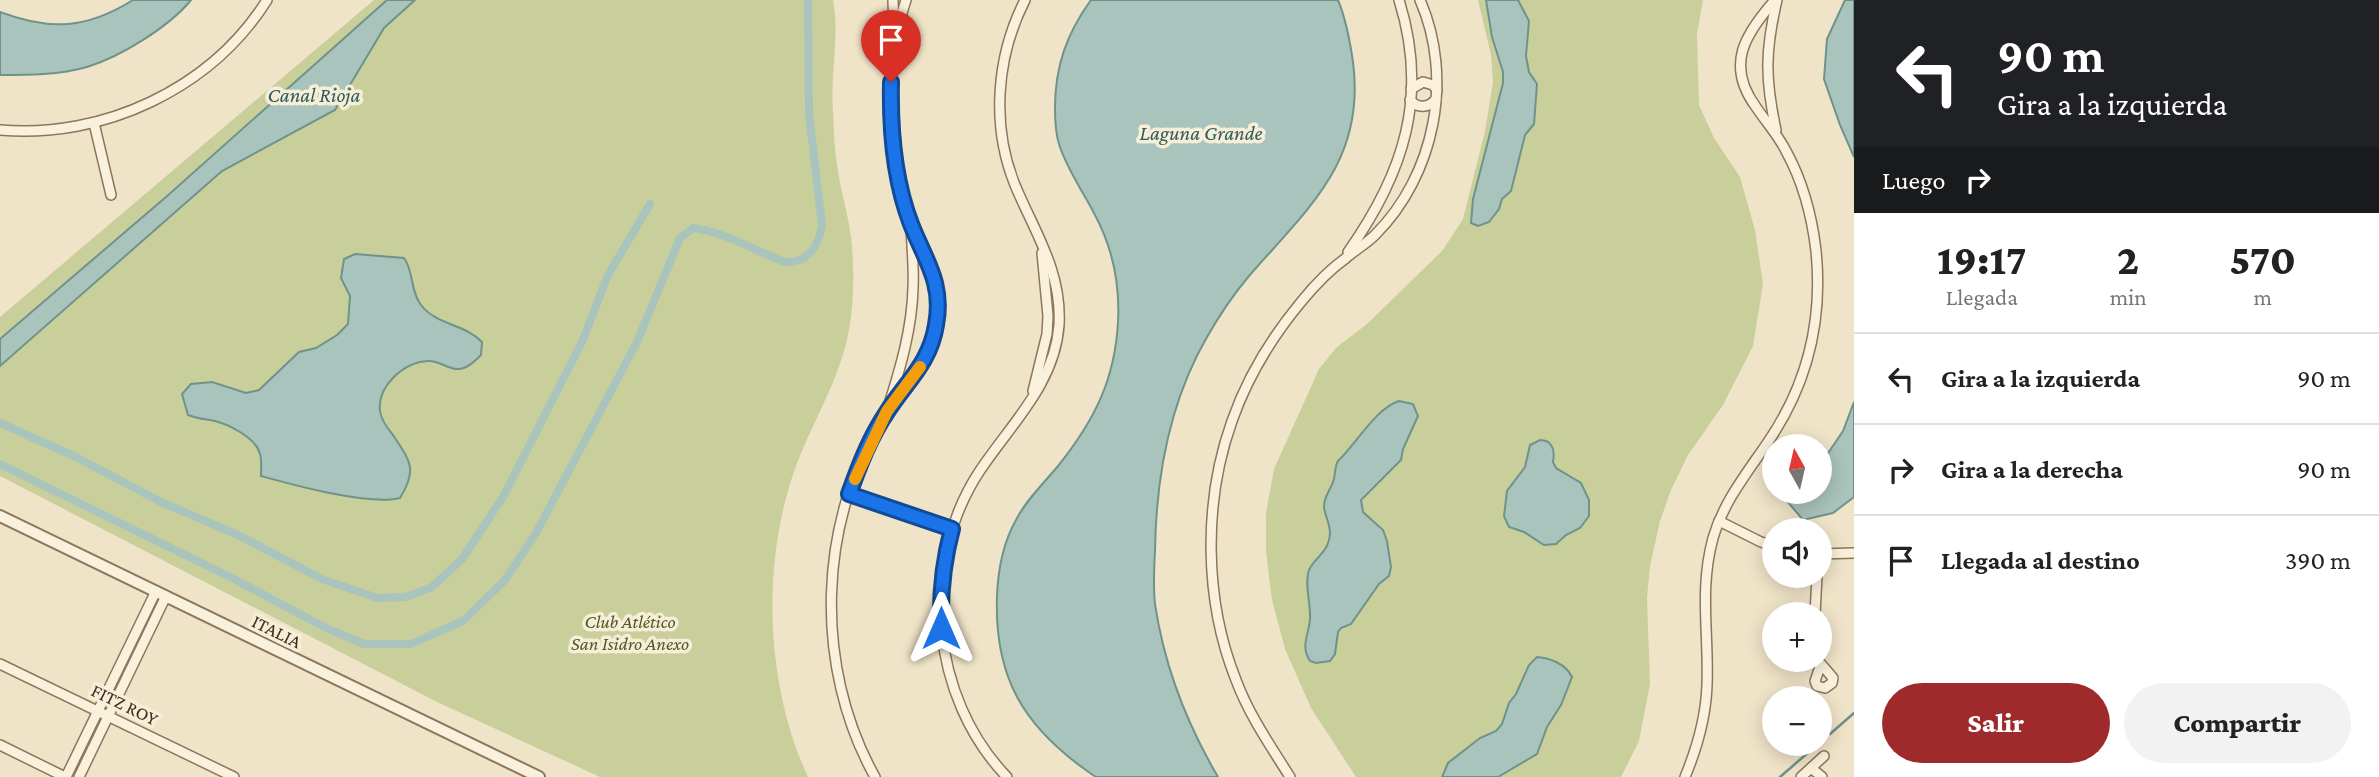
<!DOCTYPE html>
<html lang="es">
<meta charset="utf-8">
<style>
:root{--surface:#fff;--page:#f2f2f2;--text:#222;--muted:#767676;--line:#e0e0e0;--accent:#9e2a2b}
body{margin:0;font-family:"Crimson Pro",serif;background:var(--page);color:var(--text);height:100vh;display:flex;flex-direction:column;font-size:26px;white-space:nowrap}
*{box-sizing:border-box;margin:0}
p{font-size:23px;color:var(--muted)}
.icon{flex:none;width:38px;height:38px;fill:none;stroke:currentColor;stroke-width:2;stroke-linecap:round;stroke-linejoin:round}
.map{position:relative;flex:1;overflow:hidden}
.drawer{display:flex;flex-direction:column;background:var(--surface);width:525px}
.drawer>*{flex:none}
.top-card{background:#202124;color:#fff;overflow:hidden}
.needle{width:46px;rotate:352deg}
.fabs{position:absolute;left:1762px;top:434px;display:grid;gap:14px}
.fabs a{display:grid;place-items:center;width:70px;height:70px;border-radius:50%;background:var(--surface);box-shadow:0 4px 18px #0003;font-size:35px}
.pin{position:absolute;display:grid;place-items:center;width:60px;height:60px;color:#fff;margin:-72px -30px;border-radius:50% 50% 50% 0;rotate:-45deg;box-shadow:0 0 7px #0007}
.pin .icon{rotate:45deg}
.me{position:absolute;width:77px;margin:-38px;rotate:0deg;stroke-linejoin:round;filter:drop-shadow(0 0 5px #0008)}
.turn{display:flex;align-items:center;gap:24px;height:147px;padding:0 28px;font-size:32px}
.turn .icon{width:91px;height:91px;stroke-width:2.5}
.turn b{display:block;font-size:49px;line-height:60px}
.then{display:flex;align-items:center;height:66px;padding:0 28px;background:#0003;gap:14px;font-size:26px}
.eta{display:flex;justify-content:space-evenly;align-items:center;height:119px;text-align:center}
.eta b{font-size:42px;font-weight:800;line-height:49px}
.cta{display:flex;gap:14px;margin-top:auto;padding:14px 28px}
.cta a{flex:1;height:80px;border-radius:42px;background:var(--accent);color:#fff;font-size:28px;font-weight:800;line-height:80px;text-align:center}
.cta a+a{background:var(--page);color:var(--text)}
ul{padding:0;list-style:none}
li{display:flex;align-items:center;gap:21px;height:91px;padding:0 28px;border-top:2px solid var(--line)}
li div{flex:1}
li b{display:block;font-size:26px}
li em{font-style:normal}
main{display:flex;flex:1;min-height:0}
.map>svg:first-child{display:block}
.green{fill:#c9cf9b}
.water{fill:#a9c4bc;stroke:#6f938a;stroke-width:2}
.lines{fill:none;stroke-linecap:round;stroke-linejoin:round}
.stream{stroke:#6f938a;stroke-width:2.5}
.canal{stroke:#a9c4bc;stroke-width:8}
.minor-casing{stroke:#8d765c;stroke-width:12}
.tertiary-casing{stroke:#8d765c;stroke-width:14}
.minor{stroke:#faf1dc;stroke-width:9}
.tertiary{stroke:#faf1dc;stroke-width:10}
.route-casing{stroke:#114b97;stroke-width:18}
.route{stroke:#1a73e8;stroke-width:12}
.slow{stroke:#f59e0b;stroke-width:12}
.labels{text-anchor:middle;stroke-width:7;stroke-linejoin:round;paint-order:stroke}
.park-label{font-size:19px;font-style:italic;fill:#4d5a26;stroke:#f7eed8}
.street-label{font-size:19px;fill:#3d2e20;stroke:#f7eed8}
.water-label{font-size:21px;font-style:italic;fill:#2f5d5a;stroke:#f7eed8}
</style>
<main>
<div class="map">
<svg width="1854" height="777" viewBox="0 0 1854 777">
<rect width="100%" height="100%" fill="#f0e4c8"/>
<!-- green -->
<g class="green">
<path d="M374,0H833C840,36 830,75 833,111C834,129 834,147 837,164C840,189 848,213 851,237C854,263 854,291 851,317C845,371 815,416 796,466C761,562 765,684 808,777H600L437,702L0,476V317Z"/>
<path d="M1478,0H1703L1697,34L1699,105L1714,138L1740,177L1755,230L1763,284L1753,346L1723,405L1688,455L1671,490L1660,521L1650,566L1647,598L1650,684L1639,741L1621,777H1356L1311,708L1285,649L1272,600L1266,552V513L1274,469L1319,369L1337,347L1367,324L1442,251L1463,219L1485,131L1493,82L1491,55Z"/>
</g>
<!-- water -->
<g class="water">
<path d="M133,0H191C169,27 120,57 87,67C59,75 29,75 0,75V12C50,31 87,29 133,0Z"/>
<path d="M387,0H415L384,28L335,110L222,171L0,366V339L166,197Z"/>
<path d="M1091,0H1338C1346,19 1350,41 1353,62C1366,161 1308,208 1249,276C1233,295 1219,316 1207,337C1170,401 1156,478 1155,551C1154,568 1153,586 1155,604C1164,665 1187,724 1218,777H1096L1090,773C1024,727 994,678 997,596C998,570 1003,543 1016,520C1026,500 1044,483 1058,466C1094,421 1115,380 1118,322C1120,285 1112,247 1095,215C1083,191 1067,170 1059,144C1055,132 1055,120 1055,108C1055,66 1067,33 1091,0Z"/>
<path d="M1486,0H1518L1529,21L1526,56L1529,72L1537,84L1534,124L1525,135L1511,191L1502,199L1499,209L1489,222L1478,226L1471,223L1473,199L1503,83V72L1492,37Z"/>
<path d="M1845,0H1854V157L1840,125L1824,79L1827,39Z"/>
<path d="M355,254L404,258C414,271 410,291 421,305C436,325 465,324 482,342L481,355C475,361 468,368 459,369C448,370 439,360 428,361C404,362 377,386 380,411C381,420 388,429 393,435C410,461 418,469 400,498C369,506 294,485 261,476C261,470 262,460 260,454C256,438 230,425 215,421C205,419 198,419 188,415L182,394L191,384L212,382L246,393L259,390L299,352L316,348L337,335L348,324L350,296L341,278L344,259Z"/>
<path d="M1399,401L1413,404L1418,416L1403,449L1401,460L1361,500L1363,512L1383,530L1387,541L1391,567L1389,576L1379,584L1351,624L1341,628L1338,632L1335,654L1330,661L1316,663L1310,661C1300,646 1309,634 1310,619C1311,604 1304,584 1309,570C1314,558 1329,553 1330,533C1330,524 1325,516 1324,507C1324,496 1330,491 1333,482C1336,475 1334,468 1338,461C1356,444 1376,408 1399,401Z"/>
<path d="M1854,402V497L1833,513L1803,520L1782,495L1786,492H1820V465L1843,431Z"/>
<path d="M1540,440C1553,440 1555,451 1553,462L1556,468L1581,483L1589,500V516L1580,528L1566,535L1556,544L1544,545L1524,532L1509,527L1504,516L1507,491L1525,467L1530,445Z"/>
<path d="M1537,657C1550,658 1566,664 1572,677L1561,705L1547,727L1537,754L1498,777H1442L1448,763L1480,738L1496,731L1502,724L1509,703L1516,694L1529,665Z"/>
</g>
<g class="lines">
<!-- stream -->
<g class="stream">
<path d="M1830,734L1854,713"/>
<path d="M1780,777L1818,744"/>
</g>
<!-- canal -->
<g class="canal">
<path d="M0,423L74,456L161,502L238,535L322,579L377,598L406,597L432,587L462,559L503,497L582,342L608,275L650,204"/>
<path d="M0,464L234,579L326,628L364,644H411L463,621L505,580L536,533L637,342L680,238L693,228C717,231 739,242 761,252C769,255 779,261 787,262C809,263 819,244 822,225L809,114L808,0"/>
</g>
<!-- minor casing -->
<g class="minor-casing">
<g id="minor">
<path d="M893,0L894,30"/>
<path d="M1411,89L1423,82L1433,85L1437,90"/>
<path d="M1410,100C1418,109 1429,108 1436,99"/>
<path d="M94,123L111,195"/>
<path d="M0,130C103,139 211,89 267,0"/>
<path d="M1776,130C1765,79 1765,51 1777,0"/>
<path d="M1348,252C1404,173 1429,96 1399,0"/>
<path d="M1033,391L1047,334L1048,316L1042,253"/>
<path d="M889,404C901,366 912,328 913,288C914,268 912,248 911,228"/>
<path d="M849,494L952,529"/>
<path d="M1719,521L1761,542L1774,546"/>
<path d="M1820,554L1854,553"/>
<path d="M1815,614L1817,576"/>
<path d="M0,664L234,777"/>
<path d="M1821,664L1833,678L1832,683L1825,688L1817,686L1815,681Z"/>
<path d="M0,745L65,777"/>
<path d="M1811,768L1822,777"/>
<path d="M66,777L156,591"/>
<path d="M79,777L166,596"/>
<path d="M875,777C813,666 817,519 887,412C894,400 905,390 913,379C928,359 937,333 938,309C939,276 923,254 911,224C907,213 905,200 902,188C887,126 886,61 906,0"/>
<path d="M1007,777C930,697 919,564 979,472C1010,425 1055,384 1059,325C1062,271 1035,233 1015,185C991,126 996,57 1025,0"/>
<path d="M1290,777C1270,745 1249,715 1236,680C1204,600 1203,502 1232,421C1247,378 1272,337 1301,302C1314,286 1329,270 1346,258C1355,250 1366,244 1375,235C1435,175 1454,78 1420,0"/>
<path d="M1685,777C1697,748 1706,717 1707,685C1709,633 1699,590 1713,538C1724,501 1747,473 1768,442C1807,385 1823,320 1816,251C1812,216 1803,182 1786,151C1778,135 1766,122 1756,107C1725,65 1745,34 1775,0"/>
<path d="M1801,777L1824,756"/>
</g>
</g>
<!-- tertiary casing -->
<g class="tertiary-casing">
<path id="tertiary" d="M0,516L539,777"/>
</g>
<!-- minor -->
<use href="#minor" class="minor"/>
<!-- tertiary -->
<use href="#tertiary" class="tertiary"/>
</g>
<g class="lines">
<!-- route casing -->
<g class="route-casing">
<path id="route" d="M891,82C890,128 894,180 911,224C925,260 944,283 936,325C930,363 906,382 887,412C870,437 859,466 849,494L952,529C943,562 940,593 941,628"/>
</g>
<!-- route -->
<use href="#route" class="route"/>
<!-- slow -->
<path class="slow" d="M855,479L887,411L920,367"/>
</g>
<g class="labels">
<!-- park labels -->
<g class="park-label">
<text x="630" y="628">Club Atlético<tspan x="630" dy="22">San Isidro Anexo</tspan></text>
</g>
<!-- street labels -->
<g class="street-label">
<text transform="translate(277 631) rotate(26)" y="7">ITALIA</text>
<text transform="translate(125 704) rotate(26)" y="7">FITZ ROY</text>
</g>
<!-- water labels -->
<g class="water-label">
<text x="314" y="102">Canal Rioja</text>
<text x="1201" y="140">Laguna Grande</text>
</g>
</g>
</svg>
<div class="fabs">
<a><svg class="needle" viewBox="-14 -14 28 28"><path d="M0-13l5 13h-10z" fill="#e53935"/><path d="M0 13l5-13h-10z" fill="#767676"/></svg></a>
<a><svg class="icon" aria-label="sound" viewBox="0 0 24 24"><path d="M4 9h4l5-4v14l-5-4H4zM17 9q2 3 0 6"/></svg></a>
<a>+</a>
<a>−</a>
</div>
<div class="pin" style="left:891px;top:82px;background:#d93025"><svg class="icon" aria-label="arrive" viewBox="0 0 24 24"><path d="M6 21V4h12l-3 4 3 4H6"/></svg></div>
<svg class="me" style="left:941px;top:628px" viewBox="-20 -20 40 40"><path d="M0-17L14 15 0 8-14 15z" fill="#1a73e8" stroke="#fff" stroke-width="4"/></svg>
</div>
<section class="drawer">
<div class="top-card">
<div class="turn"><svg class="icon" aria-label="left" viewBox="0 0 24 24"><path d="M17 20v-9H6M10 6l-5 5 5 5"/></svg><div><b>90 m</b>Gira a la izquierda</div></div>
<div class="then">Luego<svg class="icon" aria-label="right" viewBox="0 0 24 24"><path d="M7 20v-9h11M14 6l5 5-5 5"/></svg></div>
</div>
<div class="eta">
<div><b>19:17</b><p>Llegada</p></div>
<div><b>2</b><p>min</p></div>
<div><b>570</b><p>m</p></div>
</div>
<ul>
<li><svg class="icon" aria-label="left" viewBox="0 0 24 24"><path d="M17 20v-9H6M10 6l-5 5 5 5"/></svg><div><b>Gira a la izquierda</b></div><em>90 m</em></li>
<li><svg class="icon" aria-label="right" viewBox="0 0 24 24"><path d="M7 20v-9h11M14 6l5 5-5 5"/></svg><div><b>Gira a la derecha</b></div><em>90 m</em></li>
<li><svg class="icon" aria-label="arrive" viewBox="0 0 24 24"><path d="M6 21V4h12l-3 4 3 4H6"/></svg><div><b>Llegada al destino</b></div><em>390 m</em></li>
</ul>
<div class="cta"><a>Salir</a><a>Compartir</a></div>
</section>
</main>
